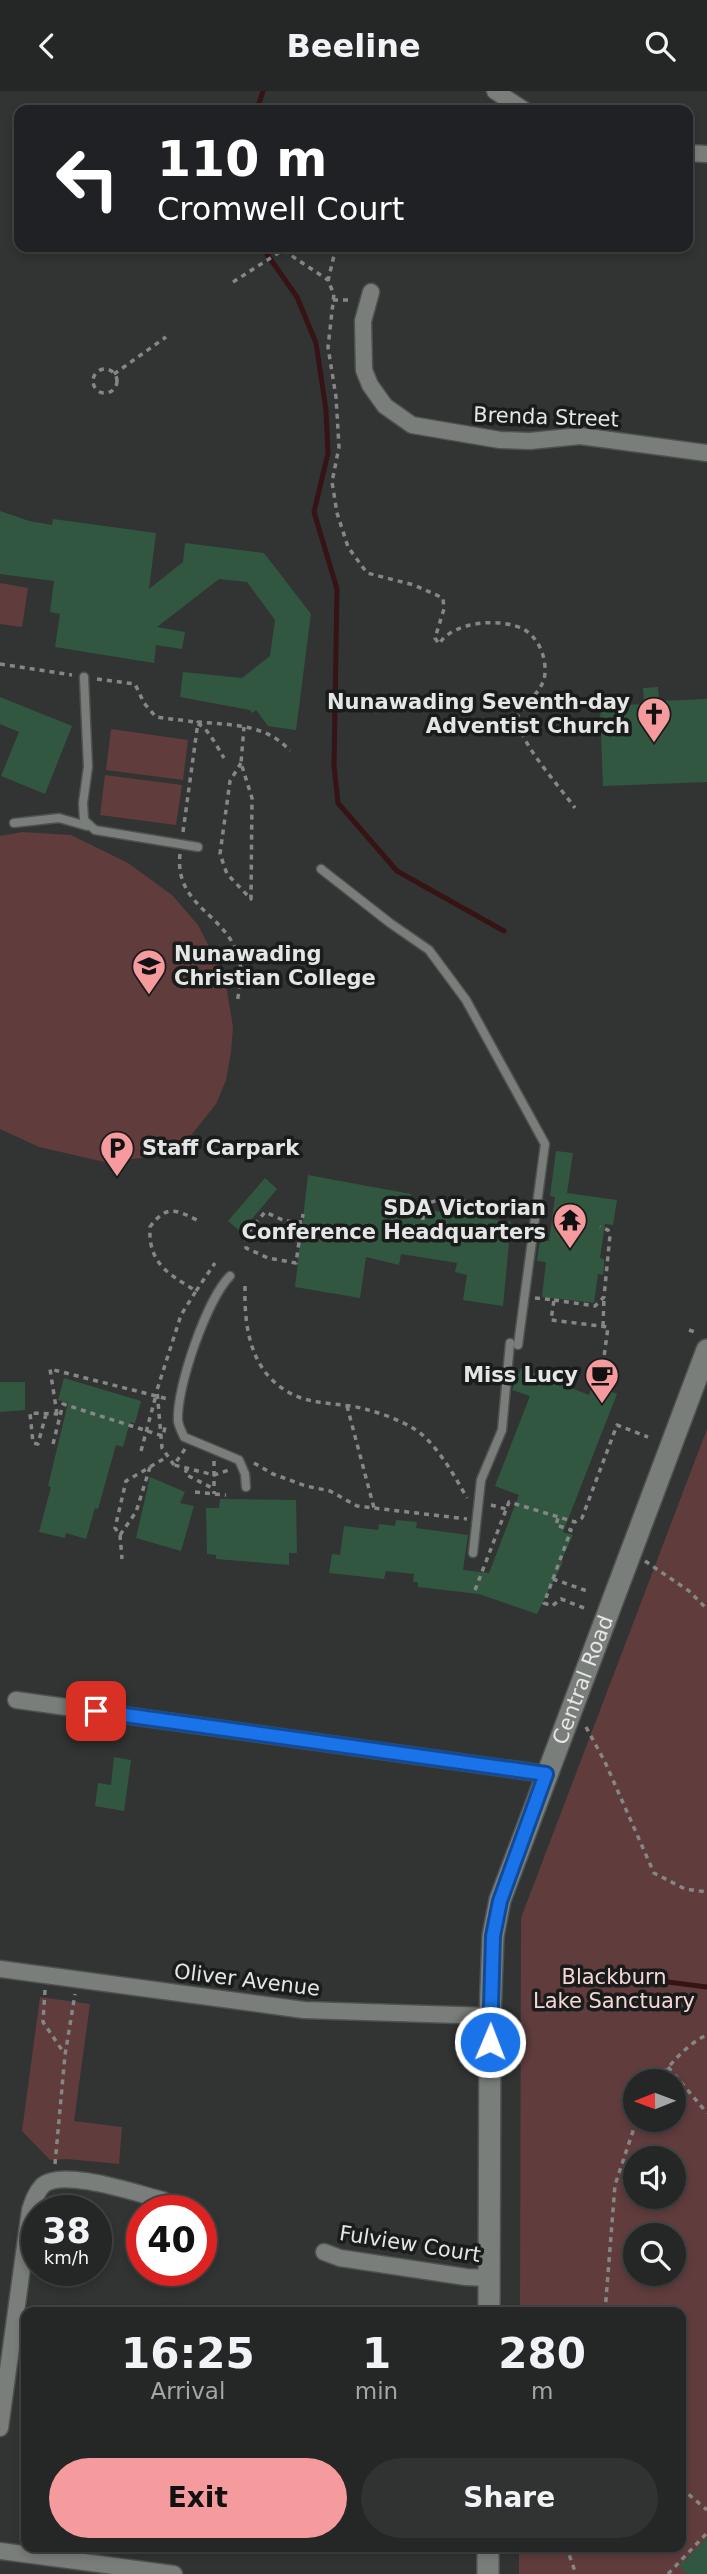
<!DOCTYPE html>
<style>
:root{--surface:#252726;--page:#313332;--text:#f1f3f6;--muted:#a3a5a7;--line:#424443;--accent:#f59b9e}
body{margin:0;font-family:"DejaVu Sans",sans-serif;background:var(--page);color:var(--text);height:100vh;display:flex;flex-direction:column;font-size:26px;white-space:nowrap}
*{box-sizing:border-box;margin:0}
p{font-size:23px;color:var(--muted)}
.icon{flex:none;width:38px;height:38px;fill:none;stroke:currentColor;stroke-width:2;stroke-linecap:round;stroke-linejoin:round}
.map{position:relative;flex:1;overflow:hidden}
.sheet{position:absolute;left:21px;top:2216px;width:665px;height:245px;display:flex;flex-direction:column;background:var(--surface);border-radius:14px;box-shadow:0 4px 10px #0003,0 0 0 2px var(--line)}
.sheet>*{flex:none}
.guide{position:absolute;left:14px;top:14px;width:679px;height:147px;border-radius:14px;box-shadow:0 4px 10px #0003,0 0 0 2px var(--line);background:#202124;color:#fff;overflow:hidden}
.needle{width:46px;rotate:269deg}
.buttons{position:absolute;left:623px;top:1978px;display:grid;gap:14px}
.buttons a{display:grid;place-items:center;width:63px;height:63px;border-radius:50%;background:var(--surface);box-shadow:0 4px 10px #0003,0 0 0 2px var(--line);font-size:35px}
.speed{position:absolute;left:21px;top:2104px;display:flex;gap:14px;font-size:35px;font-weight:700;text-align:center}
.speed>*{display:grid;place-content:center;width:91px;height:91px;border-radius:50%;background:var(--surface);box-shadow:0 4px 10px #0003,0 0 0 2px var(--line);line-height:1}
.speed small{font-size:18px;font-weight:400}
.speed .limit{border:10px solid #d22;background:#fff;color:#111}
.pin{position:absolute;display:grid;place-items:center;width:60px;height:60px;color:#fff;margin:-30px;border-radius:14px;box-shadow:0 4px 10px #0006}
.me{position:absolute;width:77px;margin:-38px;rotate:1deg;stroke-linejoin:round;filter:drop-shadow(0 0 5px #0008)}
.turn{display:flex;align-items:center;gap:24px;height:147px;padding:0 28px;font-size:32px}
.turn .icon{width:91px;height:91px;stroke-width:2.5}
.turn b{display:block;font-size:49px;line-height:60px}
.eta{display:flex;justify-content:space-evenly;align-items:center;height:119px;text-align:center}
.eta b{font-size:42px;font-weight:700;line-height:49px}
.cta{display:flex;gap:14px;margin-top:auto;padding:14px 28px}
.cta a{flex:1;height:80px;border-radius:42px;background:var(--accent);color:#111;font-size:28px;font-weight:700;line-height:80px;text-align:center}
.cta a+a{background:var(--page);color:var(--text)}
header{display:flex;justify-content:space-between;align-items:center;height:91px;padding:0 28px;background:var(--surface);font-size:32px;font-weight:700}
.map>svg:first-child{display:block}
.green{fill:#603c3d;fill-rule:evenodd}
.lines{fill:none;stroke-linecap:round;stroke-linejoin:round}
.stream{stroke:#361315;stroke-width:5}
.building{fill:#325741}
.service-casing{stroke:#4e514f;stroke-width:11}
.minor-casing{stroke:#4e514f;stroke-width:19}
.tertiary-casing{stroke:#4e514f;stroke-width:24}
.path{stroke:#848785;stroke-width:3.5;stroke-dasharray:5 5;stroke-linecap:butt}
.service{stroke:#7a7e7b;stroke-width:8}
.minor{stroke:#7a7e7b;stroke-width:16}
.tertiary{stroke:#7a7e7b;stroke-width:21}
.route-casing{stroke:#114b97;stroke-width:18}
.route{stroke:#1a73e8;stroke-width:12}
.labels{text-anchor:middle;stroke-width:7;stroke-linejoin:round;paint-order:stroke}
.street-label{font-size:21px;fill:#e4e6e5;stroke:#1a1b1b}
.poi-label{font-size:21px;font-weight:bold;fill:#e4e6e5;stroke:#1a1b1b;text-anchor:end}
.park-label{font-size:21px;fill:#f5d6d6;stroke:#1a1b1b}
</style>
<header><svg class="icon" aria-label="back" viewBox="0 0 24 24"><path d="M15 5l-7 7 7 7"/></svg>Beeline<svg class="icon" aria-label="search" viewBox="0 0 24 24"><circle cx="10" cy="10" r="6"/><path d="M15 15l6 6"/></svg></header>
<div class="map">
<svg width="707" height="2483" viewBox="0 0 707 2483">
<rect width="100%" height="100%" fill="#313432"/>
<!-- green -->
<g class="green">
<path d="M0,492L28,497L22,536L0,533Z"/>
<path d="M111,638L188,649L183,689L106,679Z"/>
<path d="M105,684L182,694L176,734L100,724Z"/>
<path d="M22,741L71,744L128,772L172,804L198,834L217,871L226,894L233,936L231,961L226,989L216,1013L188,1048L151,1066L105,1071L39,1056L0,1038V745Z"/>
<path d="M707,1338V2483H519V2455H681V2221H520L521,1827ZM635,1990H674V2028H635ZM635,2067H674V2105H635ZM635,2144H674V2182H635Z"/>
<path d="M40,1906L90,1913L74,2030L122,2036L119,2073L67,2068L50,2069L22,2040Z"/>
</g>
<g class="lines">
<!-- stream -->
<g class="stream">
<path d="M257,19L263,0"/>
<path d="M262,156L297,206L316,252L326,319L328,362L314,421L337,498L334,675L338,712L397,780L504,840"/>
<path d="M652,1889L707,1896"/>
</g>
</g>
<!-- building -->
<g class="building">
<path d="M0,420L29,430L52,434L53,428L156,442L149,498L183,471L185,452L264,462L311,523L296,639L268,635L256,619L252,622L250,619L180,606L183,581L242,587L270,565L275,529L247,491L219,488L157,536L185,541L182,558L156,554L154,572L55,556L60,523L50,521L54,490L0,483Z"/>
<path d="M658,596L659,610L707,608V691L603,695L600,615L644,613L643,597Z"/>
<path d="M0,606L72,635L45,703L1,685L19,641L0,633Z"/>
<path d="M556,1060L573,1062L567,1102L617,1109L613,1134L605,1133L600,1167L604,1168V1176L603,1184L598,1183L594,1212L542,1206L546,1171L537,1170L540,1149L549,1150L555,1106L550,1105Z"/>
<path d="M308,1084L411,1103L409,1116L511,1131L503,1215L463,1209L467,1184L455,1181L457,1172L401,1163L399,1174L366,1166L360,1207L295,1196Z"/>
<path d="M265,1087L277,1098L241,1141L228,1130Z"/>
<path d="M521,1277L589,1304L593,1292L617,1303L563,1441L573,1444L561,1470L563,1471L537,1523L479,1503L418,1496V1491H413L414,1483L386,1480L384,1488L329,1482L332,1463L340,1464L344,1435L378,1439L379,1433L395,1435L396,1429L417,1431L416,1437L468,1444L463,1479L489,1482L519,1404L495,1395L530,1305L512,1299Z"/>
<path d="M64,1287L141,1310L135,1332L130,1331L123,1356L116,1354L98,1418L95,1417L86,1448L66,1442L65,1447L39,1441L51,1396L48,1395L68,1312L58,1309Z"/>
<path d="M0,1291H25V1319L0,1321Z"/>
<path d="M150,1386L185,1401L180,1412L194,1415L181,1460L136,1447Z"/>
<path d="M220,1408L296,1409L297,1462H289V1474L216,1468V1464L207,1463L206,1417H219Z"/>
<path d="M114,1666L131,1669L124,1720L95,1715L98,1692L111,1694Z"/>
<path d="M707,2447V2483H687L679,2475Z"/>
</g>
<g class="lines">
<!-- service casing -->
<g class="service-casing">
<g id="service">
<path d="M84,586L88,676L83,712L84,729L95,739L198,756"/>
<path d="M14,732L59,727L87,735"/>
<path d="M321,778L390,832L429,859L466,909L545,1053L518,1254"/>
<path d="M230,1185C207,1208 176,1297 178,1330C179,1336 182,1341 184,1346L239,1369L245,1383L246,1396"/>
<path d="M473,1462L481,1389L502,1339L510,1252"/>
</g>
</g>
<!-- minor casing -->
<g class="minor-casing">
<g id="minor">
<path d="M495,0L524,19"/>
<path d="M688,62L707,63"/>
<path d="M371,201L363,230L364,279L370,294L385,315L412,334L500,349L530,350L580,345L707,362"/>
<path d="M16,1609L546,1683"/>
<path d="M0,1878L304,1919L490,1925"/>
<path d="M324,2161L340,2167L466,2186L489,2187"/>
<path d="M0,2337L30,2119C33,2110 36,2101 43,2094C63,2077 138,2103 163,2109"/>
<path d="M0,2460L174,2483"/>
</g>
</g>
<!-- tertiary casing -->
<g class="tertiary-casing">
<g id="tertiary">
<path id="s1" d="M489,2221L490,1925L493,1845L500,1809L707,1259"/>
<path d="M488,2483V2455"/>
</g>
</g>
<!-- path -->
<g class="path">
<path d="M336,156L328,190L334,203L328,256L336,306L339,356L332,391L337,422L348,456L367,482L414,494L443,507L444,518L435,547L439,553C453,530 502,526 525,539C539,548 546,566 545,582C544,601 524,611 516,628C525,658 556,691 575,717"/>
<path d="M233,191L283,159L328,189"/>
<path d="M333,209H353"/>
<circle cx="105" cy="290" r="12"/>
<path d="M114,283L166,246"/>
<path d="M0,573L72,584"/>
<path d="M97,588L135,593L144,612L156,626C203,633 199,624 224,667"/>
<path d="M241,672L230,690L220,763L227,783L251,808L252,707L241,672L244,636"/>
<path d="M183,741L198,631C231,634 267,633 290,660"/>
<path d="M180,763C174,816 228,823 239,868C243,883 240,896 237,911"/>
<path d="M302,1131L285,1130L265,1121L246,1144V1157L268,1167L296,1172L303,1123"/>
<path d="M422,1149L423,1126L429,1112L444,1107L523,1119"/>
<path d="M245,1195C244,1239 251,1285 296,1305C317,1314 343,1312 365,1318C380,1322 397,1328 411,1336C434,1348 454,1384 467,1407"/>
<path d="M196,1200L215,1172"/>
<path d="M535,1207L554,1209L551,1229L608,1236L604,1266"/>
<path d="M554,1209L595,1215L604,1206L610,1144L608,1139L600,1136"/>
<path d="M603,1235L604,1206"/>
<path d="M689,1239L698,1242"/>
<path d="M347,1315L374,1417"/>
<path d="M46,1323L38,1353L33,1352L30,1322L58,1323"/>
<path d="M57,1323L50,1278L168,1308"/>
<path d="M53,1353L63,1313L163,1345L166,1332"/>
<path d="M185,1358L174,1374L214,1384L229,1379"/>
<path d="M141,1360L156,1304"/>
<path d="M214,1370V1403"/>
<path d="M254,1372L273,1383L306,1395L330,1400L357,1415L467,1428"/>
<path d="M174,1374L162,1357L157,1299L181,1224L196,1200C169,1183 148,1173 150,1136C166,1114 175,1118 197,1129"/>
<path d="M150,1376L136,1421L120,1444L115,1437L126,1390L167,1366"/>
<path d="M187,1377L185,1383L214,1398"/>
<path d="M195,1401L226,1404"/>
<path d="M491,1414L506,1418"/>
<path d="M120,1444L122,1468"/>
<path d="M645,1470L689,1500L707,1518"/>
<path d="M553,1488L571,1439L556,1434L558,1427"/>
<path d="M475,1499L509,1411L575,1431L582,1427L617,1334L648,1346"/>
<path d="M584,1517L561,1508L552,1515L544,1512L553,1488L590,1501"/>
<path d="M586,1636L605,1671L654,1782L685,1798L707,1801"/>
<path d="M45,1899L43,1931L64,1962"/>
<path d="M668,1976L707,2022"/>
<path d="M658,1990C670,1973 688,1952 707,1944"/>
<path d="M55,2073L65,1964L75,1903"/>
<path d="M605,2221L615,2094L637,2028"/>
<path d="M681,2397L707,2419"/>
<path d="M566,2455L576,2483"/>
<path d="M668,2483L707,2442"/>
</g>
<!-- service -->
<use href="#service" class="service"/>
<!-- minor -->
<use href="#minor" class="minor"/>
<!-- tertiary -->
<use href="#tertiary" class="tertiary"/>
</g>
<g class="lines">
<!-- route casing -->
<g class="route-casing">
<path id="route" d="M96,1620L546,1683L500,1810L493,1845L490,1951"/>
</g>
<!-- route -->
<use href="#route" class="route"/>
</g>
<!-- icons -->
<defs>
<g id="church-pin" transform="scale(1.75)"><path d="M0 17L-7.5 6A9.5 9.5 0 1 1 7.5 6Z" fill="#f59b9e" stroke="#1a1b1b"/><path d="M-1.2-6h2.4v3.5h3.3v2.4h-3.3V6h-2.4V-.1h-3.3v-2.4h3.3Z" fill="#111"/></g>
<g id="school-pin" transform="scale(1.75)"><path d="M0 17L-7.5 6A9.5 9.5 0 1 1 7.5 6Z" fill="#f59b9e" stroke="#1a1b1b"/><path d="M0-5L7-2L0 1L-7-2ZM-4 1L0 2.5L4 1V4Q0 6-4 4Z" fill="#111"/></g>
<g id="parking-pin" transform="scale(1.75)"><path d="M0 17L-7.5 6A9.5 9.5 0 1 1 7.5 6Z" fill="#f59b9e" stroke="#1a1b1b"/><path d="M-3.5-5.5H1a3.5 3.5 0 0 1 0 7H-1V5.5H-3.5ZM-1-3.4V-.6H.8a1.4 1.4 0 0 0 0-2.8Z" fill="#111"/></g>
<g id="temple-pin" transform="scale(1.75)"><path d="M0 17L-7.5 6A9.5 9.5 0 1 1 7.5 6Z" fill="#f59b9e" stroke="#1a1b1b"/><path d="M0-6L5-2H3V0L6.5 2.5H4V6H1.5V3h-3V6H-4V2.5H-6.5L-3 0V-2H-5Z" fill="#111"/></g>
<g id="cafe-pin" transform="scale(1.75)"><path d="M0 17L-7.5 6A9.5 9.5 0 1 1 7.5 6Z" fill="#f59b9e" stroke="#1a1b1b"/><path d="M-5.5-4.5H6V0H3Q3 3.5 0 3.5H-2.5Q-5.5 3.5-5.5 0ZM3-3.2v2h1.7v-2ZM-6 4.5H4V6H-6Z" fill="#111"/></g>
</defs>
<g fill-rule="evenodd">
<use href="#church-pin" x="654" y="623"/>
<use href="#school-pin" x="149" y="875"/>
<use href="#parking-pin" x="117" y="1057"/>
<use href="#temple-pin" x="570" y="1129"/>
<use href="#cafe-pin" x="602" y="1284"/>
</g>
<g class="labels">
<!-- street labels -->
<g class="street-label">
<text transform="translate(546 326) rotate(2)" y="7">Brenda Street</text>
<text dy="7" stroke="none"><textPath href="#s1" startOffset="648">Central Road</textPath></text>
<text transform="translate(247 1889) rotate(7)" y="7">Oliver Avenue</text>
<text transform="translate(410 2153) rotate(9)" y="7">Fulview Court</text>
</g>
<!-- poi labels -->
<g class="poi-label">
<text x="630" y="618">Nunawading Seventh-day<tspan x="630" dy="24">Adventist Church</tspan></text>
<text x="174" y="870" text-anchor="start">Nunawading<tspan x="174" dy="24">Christian College</tspan></text>
<text x="142" y="1064" text-anchor="start">Staff Carpark</text>
<text x="546" y="1124">SDA Victorian<tspan x="546" dy="24">Conference Headquarters</tspan></text>
<text x="578" y="1291">Miss Lucy</text>
</g>
<!-- park labels -->
<g class="park-label">
<text x="614" y="1893">Blackburn<tspan x="614" dy="24">Lake Sanctuary</tspan></text>
</g>
</g>
</svg>
<div class="buttons">
<a><svg class="needle" viewBox="-14 -14 28 28"><path d="M0-13l5 13h-10z" fill="#e53935"/><path d="M0 13l5-13h-10z" fill="#a3a5a7"/></svg></a>
<a><svg class="icon" aria-label="sound" viewBox="0 0 24 24"><path d="M4 9h4l5-4v14l-5-4H4zM17 9q2 3 0 6"/></svg></a>
<a><svg class="icon" aria-label="search" viewBox="0 0 24 24"><circle cx="10" cy="10" r="6"/><path d="M15 15l6 6"/></svg></a>
</div>
<div class="speed"><div>38<small>km/h</small></div><div class="limit">40</div></div>
<div class="pin" style="left:96px;top:1620px;background:#d93025"><svg class="icon" aria-label="arrive" viewBox="0 0 24 24"><path d="M6 21V4h12l-3 4 3 4H6"/></svg></div>
<svg class="me" style="left:490px;top:1951px" viewBox="-20 -20 40 40"><circle r="17" fill="#1a73e8" stroke="#fff" stroke-width="3"/><path d="M0-11L8 9 0 5-8 9z" fill="#fff"/></svg>
<div class="guide">
<div class="turn"><svg class="icon" aria-label="left" viewBox="0 0 24 24"><path d="M17 20v-9H6M10 6l-5 5 5 5"/></svg><div><b>110 m</b>Cromwell Court</div></div>
</div>
<section class="sheet">
<div class="eta">
<div><b>16:25</b><p>Arrival</p></div>
<div><b>1</b><p>min</p></div>
<div><b>280</b><p>m</p></div>
</div>
<div class="cta"><a>Exit</a><a>Share</a></div>
</section>
</div>
